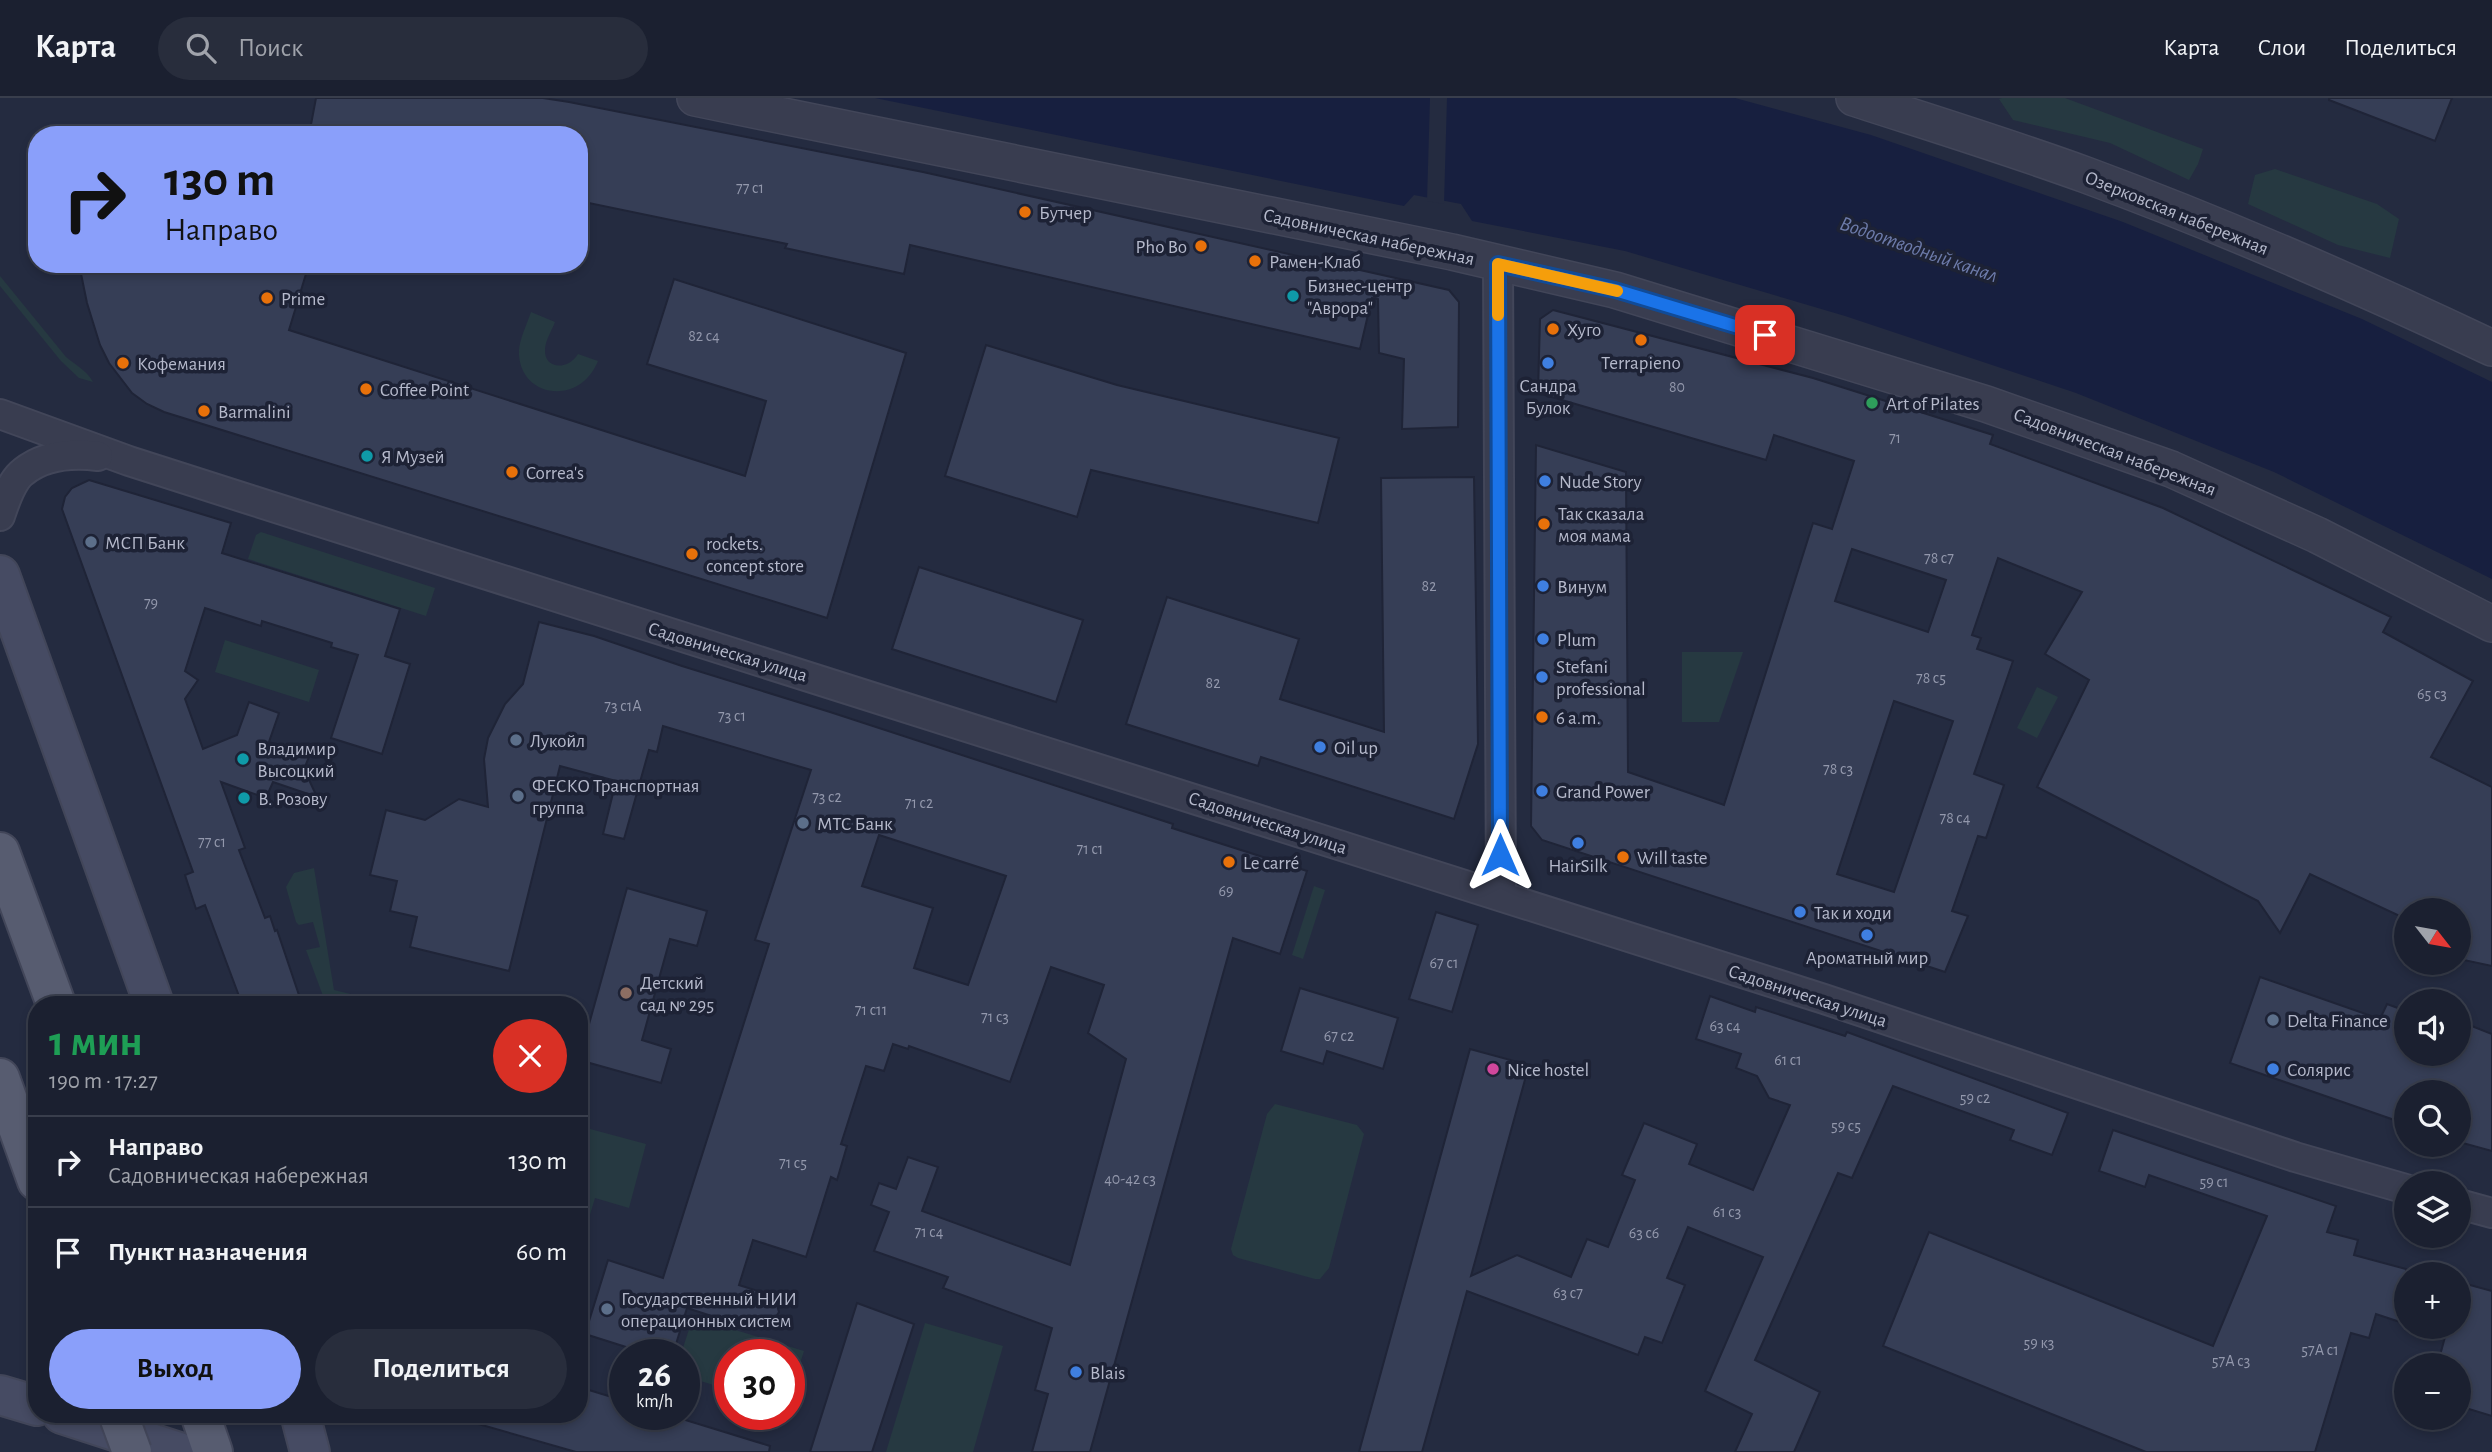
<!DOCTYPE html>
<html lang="ru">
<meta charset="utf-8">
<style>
:root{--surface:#1b2030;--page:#282d3c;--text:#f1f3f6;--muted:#a0a3ab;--line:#393e4c;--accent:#8a9ffa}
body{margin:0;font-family:"Alegreya Sans",sans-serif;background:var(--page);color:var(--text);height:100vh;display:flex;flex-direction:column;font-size:26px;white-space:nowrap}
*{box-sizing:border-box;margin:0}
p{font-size:23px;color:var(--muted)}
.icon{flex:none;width:38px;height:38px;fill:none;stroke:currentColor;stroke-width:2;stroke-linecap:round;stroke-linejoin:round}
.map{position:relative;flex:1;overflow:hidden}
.side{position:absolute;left:28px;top:898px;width:560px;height:427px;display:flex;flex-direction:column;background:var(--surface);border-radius:28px;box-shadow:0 4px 10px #0003,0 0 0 2px var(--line)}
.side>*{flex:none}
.hud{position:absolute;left:28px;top:28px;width:560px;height:147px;border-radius:28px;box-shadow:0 4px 10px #0003,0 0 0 2px var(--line);background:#8a9ffa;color:#111;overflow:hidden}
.needle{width:46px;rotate:121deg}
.tools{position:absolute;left:2394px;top:800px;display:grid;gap:14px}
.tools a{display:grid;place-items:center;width:77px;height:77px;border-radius:50%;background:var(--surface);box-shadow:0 4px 10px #0003,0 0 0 2px var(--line);font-size:35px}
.speed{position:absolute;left:609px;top:1241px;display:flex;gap:14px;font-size:35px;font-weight:700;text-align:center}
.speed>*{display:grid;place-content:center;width:91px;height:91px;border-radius:50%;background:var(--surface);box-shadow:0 4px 10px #0003,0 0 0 2px var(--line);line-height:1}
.speed small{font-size:18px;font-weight:400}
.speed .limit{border:10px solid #d22;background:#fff;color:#111}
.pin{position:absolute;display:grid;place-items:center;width:60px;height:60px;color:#fff;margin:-30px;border-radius:14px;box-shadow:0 4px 10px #0006}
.me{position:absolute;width:77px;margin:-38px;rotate:0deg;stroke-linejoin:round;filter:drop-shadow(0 0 5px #0008)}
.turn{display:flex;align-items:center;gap:24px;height:147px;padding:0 21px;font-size:32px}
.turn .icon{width:91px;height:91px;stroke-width:2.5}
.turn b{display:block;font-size:49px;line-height:60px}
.round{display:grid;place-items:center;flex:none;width:74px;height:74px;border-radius:37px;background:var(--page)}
.head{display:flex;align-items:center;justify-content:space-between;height:119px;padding:0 21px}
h1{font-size:42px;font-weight:700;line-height:52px;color:#1e9e55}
.action{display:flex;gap:14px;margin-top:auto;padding:14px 21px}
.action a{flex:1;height:80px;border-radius:42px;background:var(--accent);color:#111;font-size:28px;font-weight:700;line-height:80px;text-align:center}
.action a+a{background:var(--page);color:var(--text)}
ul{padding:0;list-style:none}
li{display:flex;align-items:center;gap:21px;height:91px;padding:0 21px;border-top:2px solid var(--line)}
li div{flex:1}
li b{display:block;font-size:26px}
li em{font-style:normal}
header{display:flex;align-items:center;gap:42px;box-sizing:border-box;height:98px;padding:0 35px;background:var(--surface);border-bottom:2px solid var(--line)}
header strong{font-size:33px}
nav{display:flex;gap:38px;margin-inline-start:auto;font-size:24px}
.search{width:490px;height:63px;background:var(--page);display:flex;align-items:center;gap:18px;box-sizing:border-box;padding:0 24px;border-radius:38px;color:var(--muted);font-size:26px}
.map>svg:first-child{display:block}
.green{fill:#263941}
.water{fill:#171f3f}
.pier{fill:#242b40}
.building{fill:#363e56;stroke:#1f2437;stroke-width:2;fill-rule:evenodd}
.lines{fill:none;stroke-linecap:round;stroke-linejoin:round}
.minor-casing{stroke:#424659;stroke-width:32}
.tertiary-casing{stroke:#424659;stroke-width:38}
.secondary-casing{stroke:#424659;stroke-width:42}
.primary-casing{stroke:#424659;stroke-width:42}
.minor{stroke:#393d50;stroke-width:28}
.tertiary{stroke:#393d50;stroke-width:35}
.secondary{stroke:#464b63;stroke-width:38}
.primary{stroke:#575c70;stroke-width:38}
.primary-bridge-casing{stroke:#424659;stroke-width:42;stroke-linecap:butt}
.primary-bridge{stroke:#575c70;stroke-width:38}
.route-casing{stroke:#114b97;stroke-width:18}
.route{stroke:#1a73e8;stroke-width:12}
.slow{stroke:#f59e0b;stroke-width:12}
.food-dot{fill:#e8710a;stroke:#1d2235;stroke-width:2.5}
.culture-dot{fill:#0f9aa8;stroke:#1d2235;stroke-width:2.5}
.shop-dot{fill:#3f7fe0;stroke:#1d2235;stroke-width:2.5}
.leisure-dot{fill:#2e9e5b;stroke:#1d2235;stroke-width:2.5}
.service-dot{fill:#5c6f8a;stroke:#1d2235;stroke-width:2.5}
.education-dot{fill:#8d6e63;stroke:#1d2235;stroke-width:2.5}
.hotel-dot{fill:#d1479c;stroke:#1d2235;stroke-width:2.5}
.labels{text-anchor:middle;stroke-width:7;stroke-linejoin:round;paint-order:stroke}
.number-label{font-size:16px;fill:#9398ac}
.poi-label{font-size:19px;fill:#b5b9cb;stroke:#1d2235;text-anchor:start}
.street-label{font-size:19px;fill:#b5b9cb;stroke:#1d2235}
.water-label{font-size:21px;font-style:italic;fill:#6d7baa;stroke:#1d2235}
</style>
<header>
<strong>Карта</strong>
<div class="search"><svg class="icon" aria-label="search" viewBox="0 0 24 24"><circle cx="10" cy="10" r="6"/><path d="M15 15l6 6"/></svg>Поиск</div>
<nav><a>Карта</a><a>Слои</a><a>Поделиться</a></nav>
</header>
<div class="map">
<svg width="2492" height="1354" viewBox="0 0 2492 1354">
<rect width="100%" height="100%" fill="#242b40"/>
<!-- green -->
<g class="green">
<path d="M2002,0H2065L2203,51L2198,66L2189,82L2110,45L2013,22L1999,1Z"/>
<path d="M2275,71L2377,106L2399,121L2390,160L2338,147L2248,106L2255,77Z"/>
<path d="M0,178L66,259C77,268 86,272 93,284L79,280L61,263L0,188Z"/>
<path d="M531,214L555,224C552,232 545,243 545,252C544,271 568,273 578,256L598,263C579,310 517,299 519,252C520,240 527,226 531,214Z"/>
<path d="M261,434L435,490L426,518L248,461L256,437Z"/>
<path d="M225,542L319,572L309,604L215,574Z"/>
<path d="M1682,554H1743L1719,624H1682Z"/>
<path d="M2037,589L2058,599L2037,640L2017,630Z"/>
<path d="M314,770L334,892L391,906H326L306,852L320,849L313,824L299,827L296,824L286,789L294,775Z"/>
<path d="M1314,788L1325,792L1303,861L1292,857Z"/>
<path d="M1275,1006L1357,1027L1364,1036L1329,1170L1320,1181H1315L1238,1160L1233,1157L1231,1151L1267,1016Z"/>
<path d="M579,1028L646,1046L629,1110L595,1100L579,1153Z"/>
<path d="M693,1219L804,1253L789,1300V1256H730V1292L684,1278V1256H681Z"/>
<path d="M925,1225L1003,1248L973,1354H886Z"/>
</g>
<!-- water -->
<path class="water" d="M875,0H1735L1871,37L2123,124L2362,221L2492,284V481L2274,374L2076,295L1845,218L1625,153L1472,123L1461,106L1414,97L1404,108Z"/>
<!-- pier -->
<path class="pier" d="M1430,0H1447L1444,106L1427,103Z"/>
<!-- building -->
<g class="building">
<path d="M316,0H543L569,4L923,74L1449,192L1459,204L1458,329L1402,331L1404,261L1379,255L1378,201L1372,200L1360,251L910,147L904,176L785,150L787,146L579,103V37H309Z"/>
<path d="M2329,0H2452L2435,43L2329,2Z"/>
<path d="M79,166H309L289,232L745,378L766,303L647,266L674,181L906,255L827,520L164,314L147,306L132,295L109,265L100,247L87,205Z"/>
<path d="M1553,212L1813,280L1993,337L1990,346L2163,410L2391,519L2383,534L2473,583L2431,659L2492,689V868L2459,861V812H2406V821L2310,776L2280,835L2258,803L2037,689L2089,582L2045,556L2082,494L1998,460L1972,537L1981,540L1977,551L2013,563L1974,676L2004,687L1986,740L1978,738L1952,813L1968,818L1945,874L1542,742L1531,728L1536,347L1626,374L1628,674L1724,707L1813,425L1832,431L1854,363L1774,337L1766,362L1538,295L1540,221ZM1852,451L1946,482L1928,534L1835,503ZM1894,603L1953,623L1894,794L1837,776Z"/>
<path d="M986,247L1117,287L1339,340L1318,425L1091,372L1077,419L945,378Z"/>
<path d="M1474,379L1478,646L1454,721L1261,659L1258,668L1126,626L1167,499L1299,541L1280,601L1384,634L1381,380Z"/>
<path d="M89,382L231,425L222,455L400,511L385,558L410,566L382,656L331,640L358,557L331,549L332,545L262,523L261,528L205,510L185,573L198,582L185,601L203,651L237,637L249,604L279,615L269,644L309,659L304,671L317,699L273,684L266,700L221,684L245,750L239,752L265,820L270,818L275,833L277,832L302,906H242L205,807L196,811L185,777L193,774L62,411L65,399L72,390Z"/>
<path d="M919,469L1083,522L1056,604L892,551Z"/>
<path d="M539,524L594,538L682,568L830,614L1173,726L1172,730L1307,773L1280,856L1233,840L1090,1354H1032L1048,1296L1035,1292L1052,1230L943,1190L948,1179L874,1153L889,1114L871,1107L879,1085L896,1091L908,1059L938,1069L922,1113L1070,1167L1126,961L1088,935L1104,887L1051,869L1010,984L909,948L908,951L893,946L884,973L866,968L841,1046L847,1048L837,1082L831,1079L806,1159L753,1142L739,1187L770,1197L775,1201L779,1214L772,1225L760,1228L729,1218L727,1223L687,1210L673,1256H648L585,1236L608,1162L663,1180L769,846L755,842L811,672L663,628L657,654L649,652L624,741L603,736L616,683L560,668L509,873L410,849L417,819L390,813L397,783L370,777L386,712L425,722L459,701L488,709L484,661L488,640L505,606L523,586ZM879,737L1006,778L968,887L914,870L933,810L862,788Z"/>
<path d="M627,790L707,813L697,848L670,841L642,942L671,951L661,985L579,962Z"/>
<path d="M1436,814L1478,827L1452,914L1409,901Z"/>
<path d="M2260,879L2380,921L2387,906L2406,913V956H2459V923L2492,936V1053L2459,1044V994H2406V1026L2230,965Z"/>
<path d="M1300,890L1398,920L1383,971L1327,953L1323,966L1281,953Z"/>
<path d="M1710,898L1755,914L1756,909L1845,938L1847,934L2068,1015L2052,1057L2010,1042L2014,1032L1893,988L1852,1080L1838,1075L1755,1262L1820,1294L1794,1354H1735L1752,1316L1705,1293L1763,1159L1688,1129L1667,1180L1685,1187L1662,1245L1645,1239L1638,1257L1467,1193L1422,1354H1359L1470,951L1529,967L1471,1178L1517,1157L1571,1179L1587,1141L1608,1149L1635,1082L1622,1077L1644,1025L1697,1046L1689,1066L1753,1092L1790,1007L1769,1000L1757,978L1736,970L1741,956L1696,941Z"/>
<path d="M2113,1032L2336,1108L2327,1134L2358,1142L2354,1157L2406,1171V1226L2376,1216L2369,1240L2351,1235L2315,1354H2146L1883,1248L1929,1134L2213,1248L2267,1118L2149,1077L2145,1089L2099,1073Z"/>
<path d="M2459,1184L2492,1193V1318L2459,1308V1267L2439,1261L2448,1228H2459Z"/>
<path d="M857,1205L914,1226L872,1354H810Z"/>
<path d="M579,1289L625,1303V1316H666L770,1348L769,1354H576L468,1323L469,1316H579Z"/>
</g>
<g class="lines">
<!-- minor casing -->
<g class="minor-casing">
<g id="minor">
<path d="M1498,166L1501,798"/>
<path d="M0,316L129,363L251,402L1824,901L2295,1059L2406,1091"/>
<path d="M0,418C5,404 11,383 23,374C44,357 73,355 98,358"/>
<path d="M2459,1106L2492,1115"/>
</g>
</g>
<!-- tertiary casing -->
<g class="tertiary-casing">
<g id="tertiary">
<path d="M695,0L1452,154L1615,192L1986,306L2171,371L2317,437L2492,526"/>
<path d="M1854,0C1931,25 2009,49 2086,77C2224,128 2359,187 2492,250"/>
</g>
</g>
<!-- secondary casing -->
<g class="secondary-casing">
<g id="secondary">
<path d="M0,477L154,906"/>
<path d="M0,1297L37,1308"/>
<path d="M62,1316L179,1354"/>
<path d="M300,1316L310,1354"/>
</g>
</g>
<!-- primary casing -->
<g class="primary-casing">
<g id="primary">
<path d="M0,754L56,906"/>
<path d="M0,980L37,1083"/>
<path d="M200,1316L213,1354"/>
</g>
</g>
<!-- minor -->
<use href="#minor" class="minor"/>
<!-- tertiary -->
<use href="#tertiary" class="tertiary"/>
<!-- secondary -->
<use href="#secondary" class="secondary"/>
<!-- primary -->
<use href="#primary" class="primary"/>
<!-- primary-bridge casing -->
<g class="primary-bridge-casing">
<path id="primary-bridge" d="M118,1316L132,1354"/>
</g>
<!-- primary-bridge -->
<use href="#primary-bridge" class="primary-bridge"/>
</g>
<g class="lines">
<!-- route casing -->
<g class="route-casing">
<path id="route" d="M1500,757L1498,166L1615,192L1765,237"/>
</g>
<!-- route -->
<use href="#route" class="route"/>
<!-- slow -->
<path class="slow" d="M1498,217V166L1617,193"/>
</g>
<!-- markers -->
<g class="food-dot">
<circle cx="1025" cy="114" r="7"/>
<circle cx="1201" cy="148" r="7"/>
<circle cx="1255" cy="163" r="7"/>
<circle cx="267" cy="200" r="7"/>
<circle cx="1553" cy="231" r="7"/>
<circle cx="1641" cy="242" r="7"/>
<circle cx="123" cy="265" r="7"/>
<circle cx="366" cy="291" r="7"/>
<circle cx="204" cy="313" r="7"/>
<circle cx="512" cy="374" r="7"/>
<circle cx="1544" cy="426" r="7"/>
<circle cx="692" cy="456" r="7"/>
<circle cx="1542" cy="619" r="7"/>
<circle cx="1623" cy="759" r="7"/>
<circle cx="1229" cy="764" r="7"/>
</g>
<g class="culture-dot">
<circle cx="1293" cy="198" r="7"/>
<circle cx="367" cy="358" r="7"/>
<circle cx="243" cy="661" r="7"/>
<circle cx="244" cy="700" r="7"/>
</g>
<g class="shop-dot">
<circle cx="1548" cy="265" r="7"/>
<circle cx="1545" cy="383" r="7"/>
<circle cx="1543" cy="488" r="7"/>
<circle cx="1543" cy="541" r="7"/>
<circle cx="1542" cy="579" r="7"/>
<circle cx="1320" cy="649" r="7"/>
<circle cx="1542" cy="693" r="7"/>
<circle cx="1578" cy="745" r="7"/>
<circle cx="1800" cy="814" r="7"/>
<circle cx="1867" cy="837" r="7"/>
<circle cx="2273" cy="971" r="7"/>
<circle cx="1076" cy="1274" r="7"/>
</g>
<circle class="leisure-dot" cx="1872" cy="305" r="7"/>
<g class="service-dot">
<circle cx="91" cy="444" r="7"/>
<circle cx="516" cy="642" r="7"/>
<circle cx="518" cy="698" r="7"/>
<circle cx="803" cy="725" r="7"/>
<circle cx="2273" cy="922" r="7"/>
<circle cx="607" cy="1211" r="7"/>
</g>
<circle class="education-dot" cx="626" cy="895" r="7"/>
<circle class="hotel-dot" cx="1493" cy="971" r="7"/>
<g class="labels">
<!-- number labels -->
<g class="number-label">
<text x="750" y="95">77 с1</text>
<text x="704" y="243">82 с4</text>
<text x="1677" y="294">80</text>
<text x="1895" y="345">71</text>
<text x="1939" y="465">78 с7</text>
<text x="1429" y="493">82</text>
<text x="151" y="510">79</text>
<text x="1931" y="585">78 с5</text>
<text x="1213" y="590">82</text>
<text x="2432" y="601">65 с3</text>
<text x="623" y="613">73 с1А</text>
<text x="732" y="623">73 с1</text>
<text x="1838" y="676">78 с3</text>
<text x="827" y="704">73 с2</text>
<text x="919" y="710">71 с2</text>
<text x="1955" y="725">78 с4</text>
<text x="212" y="749">77 с1</text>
<text x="1090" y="756">71 с1</text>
<text x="1226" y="798">69</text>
<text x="1444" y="870">67 с1</text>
<text x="871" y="917">71 с11</text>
<text x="995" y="924">71 с3</text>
<text x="1725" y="933">63 с4</text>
<text x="1339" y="943">67 с2</text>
<text x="1788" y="967">61 с1</text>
<text x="1975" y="1005">59 с2</text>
<text x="1846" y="1033">59 с5</text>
<text x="793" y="1070">71 с5</text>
<text x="1130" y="1086">40-42 с3</text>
<text x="2214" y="1089">59 с1</text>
<text x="1727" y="1119">61 с3</text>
<text x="929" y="1139">71 с4</text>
<text x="1644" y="1140">63 с6</text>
<text x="1568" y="1200">63 с7</text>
<text x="2039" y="1250">59 к3</text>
<text x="2320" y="1257">57А с1</text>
<text x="2231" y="1268">57А с3</text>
</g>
<!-- poi labels -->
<g class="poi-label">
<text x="1039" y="121">Бутчер</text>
<text x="1187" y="155" text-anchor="end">Pho Bo</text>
<text x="1269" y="170">Рамен-Клаб</text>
<text x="1307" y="194">Бизнес-центр<tspan x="1307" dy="22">"Аврора"</tspan></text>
<text x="281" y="207">Prime</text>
<text x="1567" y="238">Хуго</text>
<text x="1641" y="271" text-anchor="middle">Terrapieno</text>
<text x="137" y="272">Кофемания</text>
<text x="1548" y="294" text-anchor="middle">Сандра<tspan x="1548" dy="22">Булок</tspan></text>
<text x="380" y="298">Coffee Point</text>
<text x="1886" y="312">Art of Pilates</text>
<text x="218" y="320">Barmalini</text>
<text x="381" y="365">Я Музей</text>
<text x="526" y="381">Correa's</text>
<text x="1559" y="390">Nude Story</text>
<text x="1558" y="422">Так сказала<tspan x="1558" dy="22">моя мама</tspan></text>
<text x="105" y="451">МСП Банк</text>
<text x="706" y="452">rockets.<tspan x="706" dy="22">concept store</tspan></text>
<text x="1557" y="495">Винум</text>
<text x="1557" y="548">Plum</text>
<text x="1556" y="575">Stefani<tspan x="1556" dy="22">professional</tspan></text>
<text x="1556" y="626">6 a.m.</text>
<text x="530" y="649">Лукойл</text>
<text x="1334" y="656">Oil up</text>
<text x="257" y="657">Владимир<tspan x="257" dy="22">Высоцкий</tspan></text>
<text x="532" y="694">ФЕСКО Транспортная<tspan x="532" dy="22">группа</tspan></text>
<text x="1556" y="700">Grand Power</text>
<text x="258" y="707">В. Розову</text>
<text x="817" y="732">МТС Банк</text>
<text x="1637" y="766">Will taste</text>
<text x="1243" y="771">Le carré</text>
<text x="1578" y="774" text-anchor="middle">HairSilk</text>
<text x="1814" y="821">Так и ходи</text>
<text x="1867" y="866" text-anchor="middle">Ароматный мир</text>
<text x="640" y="891">Детский<tspan x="640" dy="22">сад № 295</tspan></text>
<text x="2287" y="929">Delta Finance</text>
<text x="1507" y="978">Nice hostel</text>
<text x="2287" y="978">Солярис</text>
<text x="621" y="1207">Государственный НИИ<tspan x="621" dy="22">операционных систем</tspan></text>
<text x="1090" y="1281">Blais</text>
</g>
<!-- street labels -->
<g class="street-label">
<text transform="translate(2177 114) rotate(22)" y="7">Озерковская набережная</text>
<text transform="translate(1369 138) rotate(12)" y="7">Садовническая набережная</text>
<text transform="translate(2115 353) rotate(21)" y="7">Садовническая набережная</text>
<text transform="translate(728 553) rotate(17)" y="7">Садовническая улица</text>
<text transform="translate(1268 724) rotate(18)" y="7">Садовническая улица</text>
<text transform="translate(1808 897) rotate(18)" y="7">Садовническая улица</text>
</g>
<!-- water labels -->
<g class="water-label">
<text transform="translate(1919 151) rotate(19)" y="7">Водоотводный канал</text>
</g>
</g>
</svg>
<div class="tools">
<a><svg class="needle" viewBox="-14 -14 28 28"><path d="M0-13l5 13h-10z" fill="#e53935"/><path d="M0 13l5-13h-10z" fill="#a0a3ab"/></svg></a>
<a><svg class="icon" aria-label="sound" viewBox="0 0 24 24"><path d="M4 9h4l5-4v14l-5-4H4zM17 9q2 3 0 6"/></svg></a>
<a><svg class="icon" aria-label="search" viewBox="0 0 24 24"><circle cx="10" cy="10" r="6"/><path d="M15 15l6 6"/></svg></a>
<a><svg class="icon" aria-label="layers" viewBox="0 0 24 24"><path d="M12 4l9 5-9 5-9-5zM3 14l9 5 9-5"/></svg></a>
<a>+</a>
<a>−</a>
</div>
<div class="speed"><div>26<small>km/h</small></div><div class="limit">30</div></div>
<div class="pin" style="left:1765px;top:237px;background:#d93025"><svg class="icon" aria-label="arrive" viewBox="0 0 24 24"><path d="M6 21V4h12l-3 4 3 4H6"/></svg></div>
<svg class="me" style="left:1500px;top:757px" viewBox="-20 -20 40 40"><path d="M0-17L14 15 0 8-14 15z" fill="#1a73e8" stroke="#fff" stroke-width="4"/></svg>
<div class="hud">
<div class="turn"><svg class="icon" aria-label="right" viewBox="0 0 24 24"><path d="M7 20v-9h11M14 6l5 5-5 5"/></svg><div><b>130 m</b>Направо</div></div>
</div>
<section class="side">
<div class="head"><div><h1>1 мин</h1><p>190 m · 17:27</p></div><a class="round" style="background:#d93025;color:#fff"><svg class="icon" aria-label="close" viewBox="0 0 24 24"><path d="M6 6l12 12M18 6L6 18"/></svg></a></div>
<ul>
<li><svg class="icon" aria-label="right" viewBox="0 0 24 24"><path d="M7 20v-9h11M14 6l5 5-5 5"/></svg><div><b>Направо</b><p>Садовническая набережная</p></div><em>130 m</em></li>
<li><svg class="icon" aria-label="arrive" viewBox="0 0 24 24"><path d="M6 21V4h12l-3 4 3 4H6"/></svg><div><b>Пункт назначения</b></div><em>60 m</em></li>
</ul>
<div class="action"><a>Выход</a><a>Поделиться</a></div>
</section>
</div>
